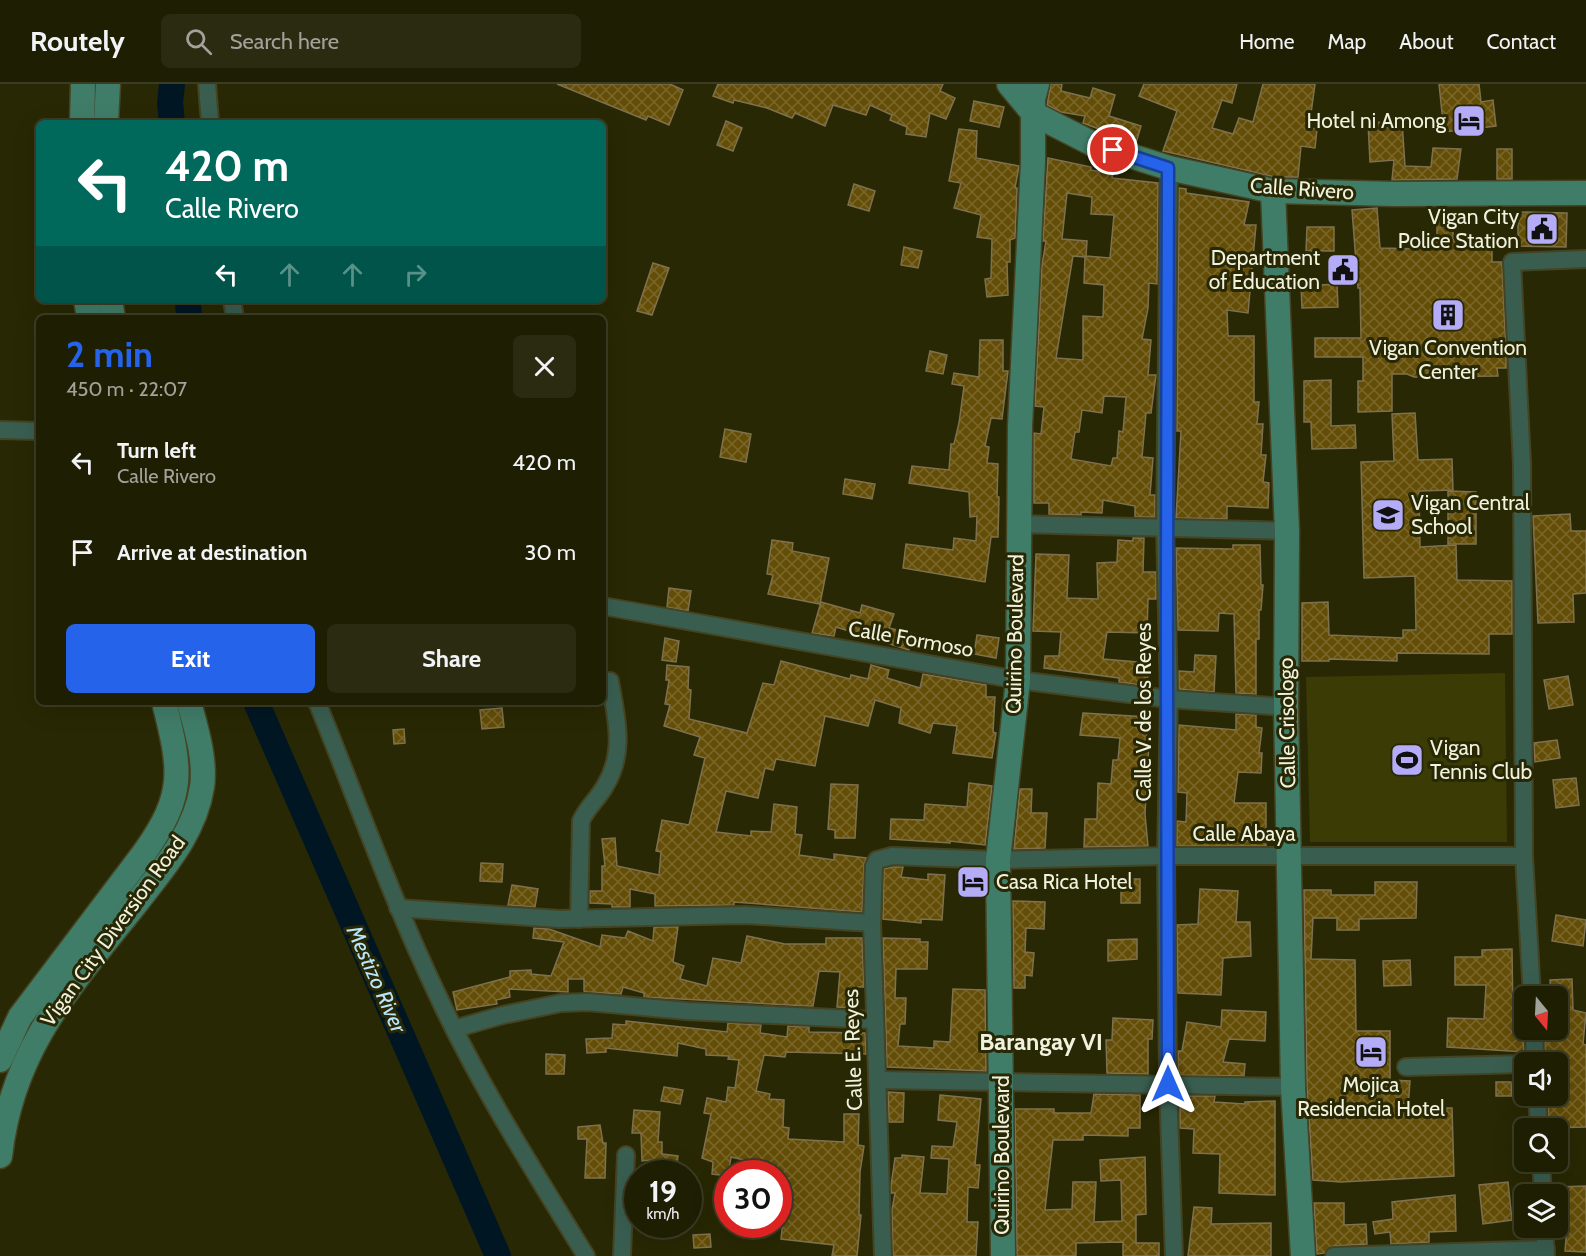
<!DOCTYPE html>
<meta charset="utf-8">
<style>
:root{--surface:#1e1e03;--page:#2b2b12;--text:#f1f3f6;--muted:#a1a29a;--line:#3c3c25;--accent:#2563eb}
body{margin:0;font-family:Cabin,sans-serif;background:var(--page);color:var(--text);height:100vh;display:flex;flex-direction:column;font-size:22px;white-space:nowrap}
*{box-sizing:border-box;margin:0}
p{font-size:20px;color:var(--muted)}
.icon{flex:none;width:33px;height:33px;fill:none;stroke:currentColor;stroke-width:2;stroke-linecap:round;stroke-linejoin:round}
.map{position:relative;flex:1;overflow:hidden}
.drawer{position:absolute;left:36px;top:231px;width:570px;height:390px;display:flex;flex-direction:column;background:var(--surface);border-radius:9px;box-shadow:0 6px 24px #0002,0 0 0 2px var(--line)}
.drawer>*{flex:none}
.top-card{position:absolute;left:36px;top:36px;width:570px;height:183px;border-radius:9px;box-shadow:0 6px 24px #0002,0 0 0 2px var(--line);background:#00695c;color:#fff;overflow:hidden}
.needle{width:39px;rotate:162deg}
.fabs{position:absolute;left:1514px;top:902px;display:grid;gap:12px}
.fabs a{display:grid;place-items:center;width:54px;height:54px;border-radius:9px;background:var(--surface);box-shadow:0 6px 24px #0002,0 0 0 2px var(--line);font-size:30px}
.speed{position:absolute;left:624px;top:1076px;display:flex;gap:12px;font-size:30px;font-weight:700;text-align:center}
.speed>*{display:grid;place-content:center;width:78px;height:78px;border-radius:50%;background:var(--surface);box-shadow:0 6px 24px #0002,0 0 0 2px var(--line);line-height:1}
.speed small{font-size:15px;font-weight:400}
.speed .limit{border:9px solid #d22;background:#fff;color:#111}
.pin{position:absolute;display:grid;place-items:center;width:51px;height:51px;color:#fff;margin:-26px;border:3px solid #fff;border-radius:50%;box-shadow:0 2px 6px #0007}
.me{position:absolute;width:66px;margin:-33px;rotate:0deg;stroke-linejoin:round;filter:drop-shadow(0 0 4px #0008)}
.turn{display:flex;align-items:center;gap:21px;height:126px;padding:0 30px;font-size:27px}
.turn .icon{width:78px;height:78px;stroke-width:2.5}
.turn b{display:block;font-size:42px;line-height:51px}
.lanes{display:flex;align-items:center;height:57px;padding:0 30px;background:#0003;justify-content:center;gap:30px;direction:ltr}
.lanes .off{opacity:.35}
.round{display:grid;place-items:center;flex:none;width:63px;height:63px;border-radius:9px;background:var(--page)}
.head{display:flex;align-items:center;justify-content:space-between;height:102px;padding:0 30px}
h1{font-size:36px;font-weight:700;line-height:45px;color:var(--accent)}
.primary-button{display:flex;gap:12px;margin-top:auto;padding:12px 30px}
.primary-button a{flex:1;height:69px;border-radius:9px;background:var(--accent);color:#fff;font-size:24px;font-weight:700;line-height:69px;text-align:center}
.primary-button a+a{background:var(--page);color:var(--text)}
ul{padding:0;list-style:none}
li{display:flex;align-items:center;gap:18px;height:90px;padding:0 30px}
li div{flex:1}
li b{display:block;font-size:22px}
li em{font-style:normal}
header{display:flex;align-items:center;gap:36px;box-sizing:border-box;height:84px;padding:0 30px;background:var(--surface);border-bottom:2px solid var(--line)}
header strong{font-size:28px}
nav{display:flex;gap:33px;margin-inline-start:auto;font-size:21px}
.search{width:420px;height:54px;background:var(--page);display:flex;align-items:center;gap:15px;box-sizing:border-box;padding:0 21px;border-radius:9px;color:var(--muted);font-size:22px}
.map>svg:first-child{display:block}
.pitch{fill:#3b3b05}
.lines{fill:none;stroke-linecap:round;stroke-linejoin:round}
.river{stroke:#001723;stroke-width:26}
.building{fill:url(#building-cross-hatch);stroke:#7f714e;stroke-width:1.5;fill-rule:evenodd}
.street-casing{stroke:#444423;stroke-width:20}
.secondary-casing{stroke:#444423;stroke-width:27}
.street{stroke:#395e50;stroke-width:16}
.secondary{stroke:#407d68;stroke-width:24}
.route-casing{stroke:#184099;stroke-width:15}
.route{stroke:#2563eb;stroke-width:10}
.labels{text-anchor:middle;stroke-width:6;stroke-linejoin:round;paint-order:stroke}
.poi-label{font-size:21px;fill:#f1f2de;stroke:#282804;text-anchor:end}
.street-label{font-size:21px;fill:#f1f2de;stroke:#282804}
.water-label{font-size:22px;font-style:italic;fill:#bae6fc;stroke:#282804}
.quarter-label{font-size:24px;font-weight:bold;fill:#f1f2de;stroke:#282804}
</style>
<header>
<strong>Routely</strong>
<div class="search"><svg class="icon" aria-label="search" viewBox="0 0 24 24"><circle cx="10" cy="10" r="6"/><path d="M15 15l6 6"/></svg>Search here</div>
<nav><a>Home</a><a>Map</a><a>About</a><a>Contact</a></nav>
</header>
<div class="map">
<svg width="1586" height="1172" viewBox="0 0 1586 1172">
<defs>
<pattern id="building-cross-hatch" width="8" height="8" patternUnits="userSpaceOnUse" patternTransform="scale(1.5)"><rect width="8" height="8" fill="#634d07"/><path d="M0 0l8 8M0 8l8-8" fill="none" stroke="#7a672b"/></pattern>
</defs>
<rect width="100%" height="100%" fill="#282804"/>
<!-- pitch -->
<path class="pitch" d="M1505,589L1507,758H1310L1306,593Z"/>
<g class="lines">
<!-- river -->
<g class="river">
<path d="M172,39L170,19L172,0"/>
<path d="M188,216L189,234"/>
<path d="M256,618L498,1172"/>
</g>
</g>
<!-- building -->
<g class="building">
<path d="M557,0H670L683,6L669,41L648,32L646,36Z"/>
<path d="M718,0H943L940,7L955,14L946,35L930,29L926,53L906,50L907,43L890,36L892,31L870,21L866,31L833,21L825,42L795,29L792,34L767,24L734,16L733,19L713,12Z"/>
<path d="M1051,0H1062L1061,7L1090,14L1093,4L1115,11L1109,32L1141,42L1136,59L1083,39L1085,32L1061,28L1047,21Z"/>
<path d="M1144,0H1237L1232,19L1222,16L1212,44L1233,50L1239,34L1253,38L1263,0H1315L1309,44L1317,45L1315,64L1301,62L1298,93H1275L1163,67L1177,27L1139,12Z"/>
<path d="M1439,0H1479L1481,18L1493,16L1496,42L1444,48Z"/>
<path d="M974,17L1004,23L999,43L970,37Z"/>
<path d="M726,37L742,44L733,67L717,61Z"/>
<path d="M1402,37L1405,82L1431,83L1433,64L1461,65L1457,95L1392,96L1394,76L1370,78L1368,39Z"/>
<path d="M959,45L977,47L976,74L1019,82L1015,104H1017L1015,154L1010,156V178H1007L1008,211L987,213L985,195L991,194L992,155L977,153L981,131L954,124L961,99L949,97Z"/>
<rect x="1497" y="65" width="15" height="30"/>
<path d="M1048,74L1091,83V86L1113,90L1112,94L1158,99L1157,200L1149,199L1148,224L1142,255L1151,256L1148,291H1156L1151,329H1146L1142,373L1153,374L1150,411H1155V433H1135V422L1103,416L1102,429L1081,428V431L1049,430V419H1034V349L1041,350L1044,323L1035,322L1042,181L1046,157H1043ZM1067,109L1092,113L1091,130L1114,131L1110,174L1086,172L1087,157L1062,155ZM1073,172L1085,173L1084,199L1104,201L1103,233L1083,232V276L1056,274ZM1104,312L1126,313L1123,348L1119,347L1117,374H1113L1111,382L1071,375L1075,348H1079L1082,326L1102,329Z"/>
<path d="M854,100L875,107L869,127L848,121Z"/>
<path d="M1179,104L1186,105V109L1249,118L1244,141H1256L1248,229L1227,226L1228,252H1254V318H1259L1257,340H1263L1261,371H1266L1263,398L1269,399L1268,424L1227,422V435L1176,434L1181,347H1177Z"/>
<path d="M1377,124L1380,164L1423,165V155H1437V136L1453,137V156L1460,155V162L1492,161V178H1502L1506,269V284H1497L1498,292L1414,293L1407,290H1392V327L1358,328V297H1363V273H1315V254H1361L1360,204H1358L1352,126Z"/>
<path d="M1518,128L1567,129L1566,163L1518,162Z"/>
<path d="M1307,143H1334V167H1306Z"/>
<path d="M904,163L922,167L918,184L901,181Z"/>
<path d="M653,179L669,184L652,231L637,227Z"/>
<path d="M1337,200L1338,223L1302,224L1301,202Z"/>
<path d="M980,256H1003V287H1008L1002,335L991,334L985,362L989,363L987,379L998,380L997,413H999L998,453H991L985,498L903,484L906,460L953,466L954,454L976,457L977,432L970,433L969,408L909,399L912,382L949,386L951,360H954L959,339L964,302L952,300L954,289L979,293Z"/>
<path d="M930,267L947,271L943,290L926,287Z"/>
<path d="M1331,296V342L1355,341L1356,364L1312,365L1311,338H1304V297Z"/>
<path d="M1415,329L1418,376L1452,375L1453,406L1419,407L1420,463L1456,461L1457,496L1512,497V550H1489V570L1397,569V577L1329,575V577H1302V519L1328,518L1329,551L1403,554V546H1416L1415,492L1364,494L1361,378L1394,377L1392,330Z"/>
<path d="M725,345L751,350L746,378L720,373Z"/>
<path d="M845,395L875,400L872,415L843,410Z"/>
<path d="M1448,407L1476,408V460H1448Z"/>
<path d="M1570,430L1571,447H1586V509L1573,510L1574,538L1538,539L1533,432Z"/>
<path d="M1133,454H1144L1143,488H1156V515H1148L1147,549L1107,548L1103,575L1149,579L1147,602L1119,598V594L1044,584L1045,572H1059L1061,548L1033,547L1036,470L1069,471L1067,514L1098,515L1097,479L1117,478L1118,456L1133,457Z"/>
<path d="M772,456L793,459L792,467L829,474L820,520L768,510L773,491L767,490Z"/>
<path d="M1233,461H1260L1261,501H1263L1261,526H1259V555H1256V610L1236,609L1234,530L1219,529L1218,547L1178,546L1176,464L1233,465Z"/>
<path d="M669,504L691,507L688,527L667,523Z"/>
<path d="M821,518L860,529L862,521L894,530L889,544L914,550L909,566L836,543L834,552L812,549Z"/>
<path d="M977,551L999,554L996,574L974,570Z"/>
<path d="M665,554L679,557L676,578L662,576Z"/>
<path d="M1195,571L1216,572L1214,608L1179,605V587L1194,588Z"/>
<path d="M781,577L850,595L851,591L868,595L871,581L889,586L887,594L920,604L923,590L986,601V613H995L993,648L996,649L992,674L953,669L957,642L933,639L930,649L899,639L901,624L875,616L868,642L825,632L815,682L776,675L773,686L765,684L758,714L726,707L716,748L751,752V747L771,748L774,720L797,723L795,750L802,751L799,771L834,776V770L866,774L864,782L862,828L734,818V821L655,822V810L630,805V823H612V820L590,819V807H602V782H605L602,755L615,754L617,782L659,791L661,768L656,767L662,736L689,741L705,674L694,671L700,653L664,642L670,621L665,620L669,596H666L667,581L689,583L688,605L691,606L689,635L747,649L763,599L774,601Z"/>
<path d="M1568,592L1573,621L1549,625L1544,596Z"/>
<path d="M502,624L504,643L482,645L480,626Z"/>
<path d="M1083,629L1148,633L1146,659H1149L1145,730L1148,762L1084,763L1085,735H1097L1098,699L1111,700L1113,676H1118L1120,654L1080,651Z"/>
<path d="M1236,630L1256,631V643L1262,644L1259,669H1262L1261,689L1238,688L1234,719H1266V762H1177V737L1186,738L1187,709L1178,708L1179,641L1236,646Z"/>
<path d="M404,645L405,659L394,660L393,646Z"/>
<path d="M1557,656L1560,674L1535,678L1534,659Z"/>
<path d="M1576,694L1579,721L1556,724L1553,696Z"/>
<path d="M969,699L992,702L985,761L950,757V759L890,755L891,735L924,736L925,720L967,723Z"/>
<path d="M831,700L858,701L855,754H835V746L828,745Z"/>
<path d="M1020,705H1032L1031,729H1047L1045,764L1014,765Z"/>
<path d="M481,779L503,780L502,798L480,797Z"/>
<path d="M893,783H903L901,793L928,796V790L945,791L942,836L921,835V839L883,835L884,785Z"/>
<rect x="1121" y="795" width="19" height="24"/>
<path d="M1375,798H1417L1416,834L1359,835V846H1337V834H1313L1311,875L1355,876L1356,947H1390V996L1410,997L1408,1024H1452L1454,1092L1341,1098L1313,1096L1307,1002L1304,806H1331V811H1375Z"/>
<path d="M512,801L538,805L535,823L508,821Z"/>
<path d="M1200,805L1238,807L1236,838H1250L1251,872L1223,874L1221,911L1178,909L1177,841L1198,840Z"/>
<path d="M1013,817L1045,818L1044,845L1026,844L1025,868L1034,869L1032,892L1025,891V904H1014Z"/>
<path d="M1556,831L1586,836L1583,862L1552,857Z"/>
<path d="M654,843H678L673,878L684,882L680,895L707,902L713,874L741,879L747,852L785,860H826V854H862L864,903H858L856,924L837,923L840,888L819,887L813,922H809L644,913V909L623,903L621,910L587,908L584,907V895H568V908L509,905L510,913L496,916L497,920L457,926L453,908L510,893V887L531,886V890L551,892L564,858L533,854L534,844L549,845L600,863L602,851L625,854L628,847L653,857Z"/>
<path d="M883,854L920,855V858H928L927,885H896L895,914H906L905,940H900L898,962L934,964V957L950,958L953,905L985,906L986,987L887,983Z"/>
<path d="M1137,855V875L1108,877V856Z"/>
<path d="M1512,865L1513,936L1522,937L1524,968L1447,963L1448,934L1484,935L1486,901H1455V873H1482V866Z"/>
<path d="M1410,876L1411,901L1384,902L1383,877Z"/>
<path d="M1572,895L1573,926L1586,929L1583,960L1586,961V1043L1549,1044L1548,1011H1557V978L1545,977V945H1557V912H1551L1550,896Z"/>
<path d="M1222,926L1266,928L1265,957L1229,955L1223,978L1245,980L1244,992L1178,991V967H1182L1187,938L1221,943Z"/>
<path d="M1113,934L1153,936L1152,955H1148V990L1107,989L1106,956H1112Z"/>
<path d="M626,937L727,948L728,939L761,941L760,949L787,953L788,942L809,943V948L865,949L866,970L786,968L785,973L764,971L756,1007L770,1010L769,1015L784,1016L783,1043L789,1044L788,1055L844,1058V1030H859L858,1061L864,1062L860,1088L859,1131H861L857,1172H832L834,1161L781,1155L785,1118L791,1119L788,1094L779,1095L778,1084L731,1073L728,1092L712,1090L713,1078L702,1074L711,1030L704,1029L707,1014L726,1018L728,1003L735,1004L739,976L728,975L729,972L706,971V965L678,959L677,972L606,964V968L587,969L586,955L612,954L613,940L626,941Z"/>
<path d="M546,970L565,971L564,990H546Z"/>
<path d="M1496,998H1511L1512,1012H1496Z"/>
<path d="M664,1003L683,1006L680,1020L661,1017Z"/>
<path d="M888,1008L904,1009L903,1038H889Z"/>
<path d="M1094,1010L1140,1011V1044H1128V1052L1083,1051V1056H1053L1045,1126L1072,1125L1073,1098H1096L1094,1138L1122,1137L1121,1096L1101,1097L1100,1076L1145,1073L1146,1130L1136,1131V1159H1159V1172H1123V1158L1076,1159V1172H1017L1015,1025H1054V1029H1091Z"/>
<path d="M940,1011L981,1015L975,1081H980L978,1104L968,1103L967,1138H978L976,1172H893L892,1126L895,1109H891V1102L895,1074H902V1071L924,1073L920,1109L947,1110L949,1075L931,1074L932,1062L953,1063L957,1038L938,1036Z"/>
<path d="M1180,1012H1215L1214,1018L1245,1020V1018L1275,1017V1111L1219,1109L1220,1070L1193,1069L1194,1045L1180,1044Z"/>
<path d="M634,1026L660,1028L658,1058H662V1070L678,1072L676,1087L649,1084L650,1076L642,1077L641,1049H632Z"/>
<path d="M600,1041L603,1059H606L605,1094H585L587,1055H578V1043Z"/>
<path d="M1508,1098L1512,1136L1483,1140L1479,1101Z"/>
<path d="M1586,1102V1168L1565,1167L1568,1130H1557V1103Z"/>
<path d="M1455,1111L1456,1147L1429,1148V1158L1391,1160L1390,1148L1375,1150L1373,1138L1393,1135L1392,1118Z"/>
<path d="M1314,1119H1344V1141L1366,1140L1367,1160L1333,1162L1324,1169L1317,1170Z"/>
<path d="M1194,1123L1212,1124L1211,1140L1271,1139V1172H1188Z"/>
<path d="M710,1150L711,1163L694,1164L693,1151Z"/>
</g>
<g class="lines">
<!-- street casing -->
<g class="street-casing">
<g id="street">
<path d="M207,0L210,39"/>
<path d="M1169,84L1165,442L1169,615L1166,772L1168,1000L1174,1172"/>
<path d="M232,216L235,234"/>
<path d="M0,346L39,347"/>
<path d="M1017,440L1287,447"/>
<path d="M603,522L1018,596L1169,615L1286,623"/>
<path d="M317,618C357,716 392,816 438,912C480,1002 534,1087 586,1172"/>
<path d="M398,824L559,835L745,831L872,839"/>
<path d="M579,835L581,737C587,723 598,715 605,702C626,668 616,633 610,597"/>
<path d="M1532,912L1524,772L1522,380L1512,178L1586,175"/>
<path d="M454,945L503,931L561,919L588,918L687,927L874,936"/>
<path d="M1534,945L1535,978"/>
<path d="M1406,983L1524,980"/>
<path d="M877,996L1293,1003"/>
<path d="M1537,1011L1539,1044"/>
<path d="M1541,1077L1543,1110"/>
<path d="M1544,1143L1546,1172"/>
<path d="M622,1172L626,1071"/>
<path d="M883,1172L872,839L874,782L877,776L892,772L998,776L1166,772H1524"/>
<path d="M1334,1172L1546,1165"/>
</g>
</g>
<!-- secondary casing -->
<g class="secondary-casing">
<g id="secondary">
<path d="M1009,0L1034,30L1093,60L1169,84L1273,107L1396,110L1586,109"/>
<path d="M82,39L83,0"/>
<path d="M106,39L108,0"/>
<path d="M1273,107L1287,447L1286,623L1293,1003L1303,1172"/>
<path d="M86,216L89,234"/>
<path d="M110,216L113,234"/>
<path d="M0,976L20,933L144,769C186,710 181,686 164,618"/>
<path d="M0,1072C12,963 73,899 138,817C165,782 195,748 202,703C206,676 196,644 189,618"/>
<path d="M1003,1172L998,776L1018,596L1020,342L1033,78V15L1037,0"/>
</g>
</g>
<!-- street -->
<use href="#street" class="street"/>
<!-- secondary -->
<use href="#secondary" class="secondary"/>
</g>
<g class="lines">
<!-- route casing -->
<g class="route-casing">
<path id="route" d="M1113,66L1168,84C1167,389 1166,695 1168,1000"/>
</g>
<!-- route -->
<use href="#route" class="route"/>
</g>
<!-- icons -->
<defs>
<g id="hotel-square" transform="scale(1.725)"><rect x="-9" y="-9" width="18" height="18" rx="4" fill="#b5acf8" stroke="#282804"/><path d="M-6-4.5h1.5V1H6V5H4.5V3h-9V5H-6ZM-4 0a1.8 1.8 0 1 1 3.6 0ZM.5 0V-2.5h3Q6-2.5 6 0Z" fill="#111"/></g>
<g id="civic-square" transform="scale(1.725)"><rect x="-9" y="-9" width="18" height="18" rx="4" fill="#b5acf8" stroke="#282804"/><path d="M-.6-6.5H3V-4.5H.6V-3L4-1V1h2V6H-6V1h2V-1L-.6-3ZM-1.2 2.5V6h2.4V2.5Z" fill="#111"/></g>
<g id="building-square" transform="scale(1.725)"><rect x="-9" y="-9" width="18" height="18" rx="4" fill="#b5acf8" stroke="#282804"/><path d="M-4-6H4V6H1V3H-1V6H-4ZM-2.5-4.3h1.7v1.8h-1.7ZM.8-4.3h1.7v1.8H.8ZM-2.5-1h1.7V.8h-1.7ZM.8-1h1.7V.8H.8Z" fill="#111"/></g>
<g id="school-square" transform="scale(1.725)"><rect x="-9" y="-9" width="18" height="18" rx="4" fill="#b5acf8" stroke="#282804"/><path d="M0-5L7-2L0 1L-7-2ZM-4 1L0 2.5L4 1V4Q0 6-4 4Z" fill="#111"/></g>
<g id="stadium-square" transform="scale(1.725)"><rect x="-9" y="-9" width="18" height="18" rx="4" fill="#b5acf8" stroke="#282804"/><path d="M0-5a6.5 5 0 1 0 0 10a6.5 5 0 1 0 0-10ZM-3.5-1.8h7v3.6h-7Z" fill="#111"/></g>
</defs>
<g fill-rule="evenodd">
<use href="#hotel-square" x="1469" y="37"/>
<use href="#civic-square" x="1542" y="145"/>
<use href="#civic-square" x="1343" y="186"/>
<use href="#building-square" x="1448" y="231"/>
<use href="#school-square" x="1388" y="431"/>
<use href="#stadium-square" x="1407" y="676"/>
<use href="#hotel-square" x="973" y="798"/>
<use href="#hotel-square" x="1371" y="968"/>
</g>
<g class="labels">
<!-- poi labels -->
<g class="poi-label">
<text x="1446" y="44">Hotel ni Among</text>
<text x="1519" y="140">Vigan City<tspan x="1519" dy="24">Police Station</tspan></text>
<text x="1320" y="181">Department<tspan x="1320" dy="24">of Education</tspan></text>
<text x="1448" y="271" text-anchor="middle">Vigan Convention<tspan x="1448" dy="24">Center</tspan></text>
<text x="1411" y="426" text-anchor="start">Vigan Central<tspan x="1411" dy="24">School</tspan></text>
<text x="1430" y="671" text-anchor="start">Vigan<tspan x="1430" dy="24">Tennis Club</tspan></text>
<text x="996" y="805" text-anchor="start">Casa Rica Hotel</text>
<text x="1371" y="1008" text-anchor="middle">Mojica<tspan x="1371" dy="24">Residencia Hotel</tspan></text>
</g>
<!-- street labels -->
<g class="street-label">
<text transform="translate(1302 105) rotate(4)" y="7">Calle Rivero</text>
<text transform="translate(1015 550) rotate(-89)" y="7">Quirino Boulevard</text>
<text transform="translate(911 555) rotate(10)" y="7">Calle Formoso</text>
<text transform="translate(1144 628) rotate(-90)" y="7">Calle V. de los Reyes</text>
<text transform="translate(1287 639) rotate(-91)" y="7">Calle Crisologo</text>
<text x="1244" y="757">Calle Abaya</text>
<text transform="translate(113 847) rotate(-54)" y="7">Vigan City Diversion Road</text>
<text transform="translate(853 966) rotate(-92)" y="7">Calle E. Reyes</text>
<text transform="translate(1002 1071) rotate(-90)" y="7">Quirino Boulevard</text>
</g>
<!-- water labels -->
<g class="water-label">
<text transform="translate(377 895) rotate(66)" y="8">Mestizo River</text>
</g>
<!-- quarter labels -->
<g class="quarter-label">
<text x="1041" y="966">Barangay VI</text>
</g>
</g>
</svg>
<div class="fabs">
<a><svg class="needle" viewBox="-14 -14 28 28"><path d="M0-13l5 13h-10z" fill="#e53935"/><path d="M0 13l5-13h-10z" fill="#a1a29a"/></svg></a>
<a><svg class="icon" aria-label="sound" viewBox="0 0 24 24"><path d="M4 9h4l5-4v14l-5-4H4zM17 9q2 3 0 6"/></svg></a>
<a><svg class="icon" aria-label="search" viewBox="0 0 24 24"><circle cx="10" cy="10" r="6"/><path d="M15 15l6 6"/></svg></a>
<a><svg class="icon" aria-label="layers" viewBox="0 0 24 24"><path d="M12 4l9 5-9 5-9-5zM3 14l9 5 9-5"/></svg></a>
</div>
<div class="speed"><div>19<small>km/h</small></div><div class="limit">30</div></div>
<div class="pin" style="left:1113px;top:66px;background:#d93025"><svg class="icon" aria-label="arrive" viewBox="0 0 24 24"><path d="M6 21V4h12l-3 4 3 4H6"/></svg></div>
<svg class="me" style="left:1168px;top:1000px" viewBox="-20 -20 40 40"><path d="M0-17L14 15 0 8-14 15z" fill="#2563eb" stroke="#fff" stroke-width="4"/></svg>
<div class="top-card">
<div class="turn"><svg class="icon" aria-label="left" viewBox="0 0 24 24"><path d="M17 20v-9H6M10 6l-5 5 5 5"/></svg><div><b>420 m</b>Calle Rivero</div></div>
<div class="lanes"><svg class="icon" aria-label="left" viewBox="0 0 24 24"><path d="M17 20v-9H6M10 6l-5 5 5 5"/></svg><svg class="icon off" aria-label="ahead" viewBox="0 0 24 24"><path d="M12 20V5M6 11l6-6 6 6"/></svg><svg class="icon off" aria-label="ahead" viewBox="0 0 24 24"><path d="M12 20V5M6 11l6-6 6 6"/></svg><svg class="icon off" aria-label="right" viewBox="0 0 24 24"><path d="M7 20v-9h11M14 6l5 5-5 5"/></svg></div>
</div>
<section class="drawer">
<div class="head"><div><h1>2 min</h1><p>450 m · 22:07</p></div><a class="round"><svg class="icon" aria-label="close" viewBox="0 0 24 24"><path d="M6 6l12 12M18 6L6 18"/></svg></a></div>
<ul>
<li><svg class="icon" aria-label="left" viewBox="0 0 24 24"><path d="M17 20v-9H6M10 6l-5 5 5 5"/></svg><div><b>Turn left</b><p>Calle Rivero</p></div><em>420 m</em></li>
<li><svg class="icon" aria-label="arrive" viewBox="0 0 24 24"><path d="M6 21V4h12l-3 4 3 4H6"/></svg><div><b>Arrive at destination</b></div><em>30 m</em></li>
</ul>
<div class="primary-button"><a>Exit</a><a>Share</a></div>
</section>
</div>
